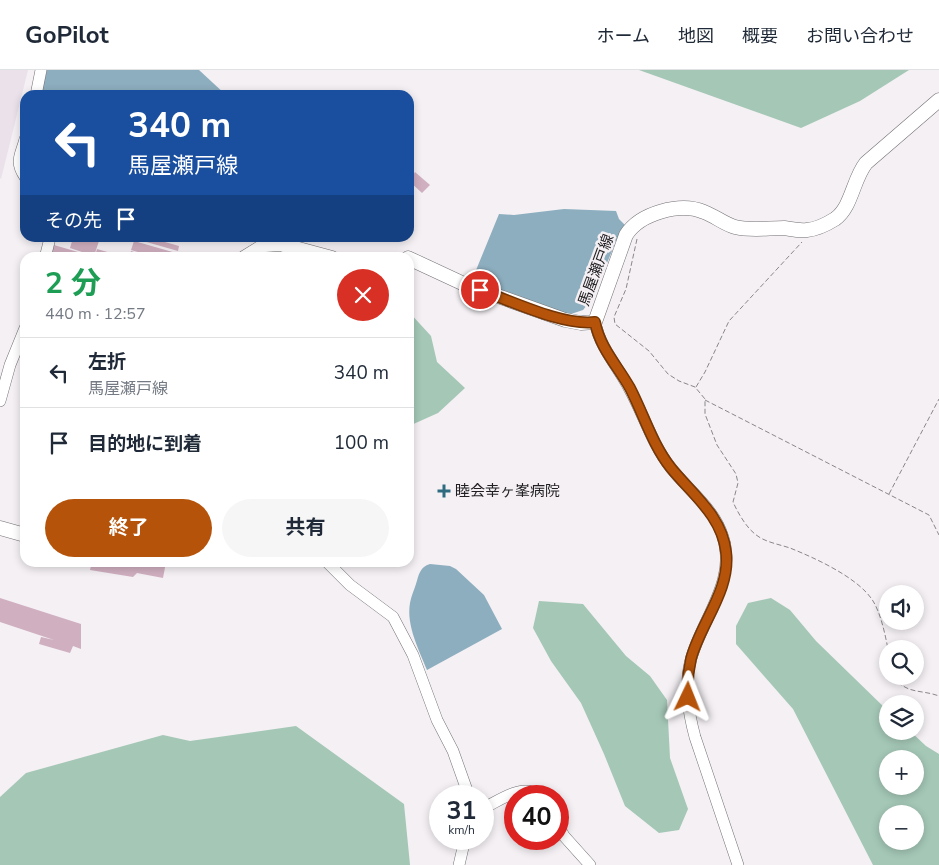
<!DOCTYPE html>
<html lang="ja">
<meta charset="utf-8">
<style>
:root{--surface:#fff;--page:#f6f6f7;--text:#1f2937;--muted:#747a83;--line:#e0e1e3;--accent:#b45309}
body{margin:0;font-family:"Nunito Sans","Noto Sans JP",sans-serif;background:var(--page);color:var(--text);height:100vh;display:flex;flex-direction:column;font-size:19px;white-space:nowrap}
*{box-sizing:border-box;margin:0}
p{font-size:16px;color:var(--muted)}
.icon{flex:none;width:28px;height:28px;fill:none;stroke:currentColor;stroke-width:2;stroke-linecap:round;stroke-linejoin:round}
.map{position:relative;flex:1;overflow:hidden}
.drawer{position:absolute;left:20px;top:182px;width:394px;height:315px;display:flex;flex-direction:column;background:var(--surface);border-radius:15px;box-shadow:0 2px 8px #0003}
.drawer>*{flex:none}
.top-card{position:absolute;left:20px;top:20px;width:394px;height:152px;border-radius:15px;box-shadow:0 2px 8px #0003;background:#1a4fa0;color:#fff;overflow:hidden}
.controls{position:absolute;left:879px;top:515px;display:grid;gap:10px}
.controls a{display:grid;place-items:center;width:45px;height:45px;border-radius:50%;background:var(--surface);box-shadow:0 2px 8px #0003;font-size:25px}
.speed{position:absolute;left:429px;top:715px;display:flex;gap:10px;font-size:25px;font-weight:700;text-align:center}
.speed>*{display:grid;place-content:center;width:65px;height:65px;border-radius:50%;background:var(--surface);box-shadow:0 2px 8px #0003;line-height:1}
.speed small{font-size:12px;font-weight:400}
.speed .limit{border:8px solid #d22;background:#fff;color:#111}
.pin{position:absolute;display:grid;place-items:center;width:42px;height:42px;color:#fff;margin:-21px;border:2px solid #fff;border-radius:50%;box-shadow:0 1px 5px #0007}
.me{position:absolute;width:55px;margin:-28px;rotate:2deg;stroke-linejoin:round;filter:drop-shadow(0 0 4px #0008)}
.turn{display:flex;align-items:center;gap:18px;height:105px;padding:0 25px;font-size:22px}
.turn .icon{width:65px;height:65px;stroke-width:2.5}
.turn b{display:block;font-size:35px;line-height:42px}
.then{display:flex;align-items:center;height:48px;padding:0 25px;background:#0003;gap:10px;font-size:19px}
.round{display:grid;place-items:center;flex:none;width:52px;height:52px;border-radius:26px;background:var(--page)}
.overview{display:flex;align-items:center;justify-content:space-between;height:85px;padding:0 25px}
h1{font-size:30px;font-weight:700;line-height:38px;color:#1e9e55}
.primary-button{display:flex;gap:10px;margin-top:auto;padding:10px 25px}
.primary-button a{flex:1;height:58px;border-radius:30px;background:var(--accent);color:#fff;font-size:20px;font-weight:700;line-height:58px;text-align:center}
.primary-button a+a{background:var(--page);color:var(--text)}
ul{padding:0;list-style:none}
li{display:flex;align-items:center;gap:15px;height:70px;padding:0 25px;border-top:1px solid var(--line)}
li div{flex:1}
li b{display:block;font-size:19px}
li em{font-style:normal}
header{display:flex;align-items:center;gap:30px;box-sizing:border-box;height:70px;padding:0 25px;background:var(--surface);border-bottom:1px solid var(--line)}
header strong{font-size:24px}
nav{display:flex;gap:28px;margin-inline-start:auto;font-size:18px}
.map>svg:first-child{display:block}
.built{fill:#eae1ea}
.forest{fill:#a4c7b6;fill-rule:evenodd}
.water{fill:#8daebf}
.building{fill:#d0afc0}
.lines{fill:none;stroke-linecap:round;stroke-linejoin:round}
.minor-casing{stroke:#737073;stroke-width:12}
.major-casing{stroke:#737073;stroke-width:15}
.path{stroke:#8a878a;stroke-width:1;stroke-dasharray:5 2.5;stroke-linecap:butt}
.minor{stroke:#fff;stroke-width:11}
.major{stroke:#fff;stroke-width:14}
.route-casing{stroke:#753606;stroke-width:12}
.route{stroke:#b45309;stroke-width:9}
.poi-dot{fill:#2e6b81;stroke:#f4f0f4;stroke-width:2}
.labels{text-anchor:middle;stroke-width:5;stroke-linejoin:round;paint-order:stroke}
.street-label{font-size:15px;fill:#211f21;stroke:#f4f0f4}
.poi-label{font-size:15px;fill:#211f21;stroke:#f4f0f4;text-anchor:start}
</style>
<header>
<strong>GoPilot</strong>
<nav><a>ホーム</a><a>地図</a><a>概要</a><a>お問い合わせ</a></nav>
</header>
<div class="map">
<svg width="939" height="795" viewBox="0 0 939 795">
<rect width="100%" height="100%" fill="#f4f0f4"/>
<!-- built -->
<path class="built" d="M0,0H28L1,109L0,108Z"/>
<!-- forest -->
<g class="forest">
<path d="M639,0H909L860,31L801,58Z"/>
<path d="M409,242L431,266L437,292L465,318L438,343L409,356Z"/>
<path d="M771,528L790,540L816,571L887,640L888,661H910L926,676L939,684V795H873L793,639L736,574V556L748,533ZM888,689H915V716H888ZM888,744H915V771H888Z"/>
<path d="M539,531L583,534L626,586L650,606L667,630L670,688L688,739L679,760L659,763L625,736L604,684L581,633L551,591L533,558Z"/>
<path d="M296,656L404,734L410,795H0V727L26,703L163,665L190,671Z"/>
</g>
<!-- water -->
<g class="water">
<path d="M47,0H199L226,25H41Z"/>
<path d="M564,139L616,141L619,149L625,155L617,169L592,229L583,240L571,244L558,242L472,210L499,144L514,145Z"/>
<path d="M430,494L450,496L456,499L484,525L502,559L427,600C419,580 406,555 410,533C411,527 414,520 416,514C419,504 420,497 430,494Z"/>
</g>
<!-- building -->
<g class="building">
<path d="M415,102L430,115L422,123L409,111Z"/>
<path d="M73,168H100L94,186L70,178Z"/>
<path d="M136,168H151L179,176L178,181L136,169Z"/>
<path d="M134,171L183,185L182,188H158L131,180Z"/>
<path d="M54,175L95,187V188H50Z"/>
<path d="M97,179L125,187V188L95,186Z"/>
<path d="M131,181L150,187V188H129Z"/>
<path d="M92,492H166L163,508L137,503L133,507L90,500Z"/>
<path d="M0,528L81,554V579L73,576L70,583L39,574L41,567L54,570L0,552Z"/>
</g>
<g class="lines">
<!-- minor casing -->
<g class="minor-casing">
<g id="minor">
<path d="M36,25L41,0"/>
<path d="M25,69C21,85 14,91 25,107"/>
<path d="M45,188L50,168"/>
<path d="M595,252C600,278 617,295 629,318C644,345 652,374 671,398C689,421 714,438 723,467C737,511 702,549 691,589C684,615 688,641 695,667L738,795"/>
<path d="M0,331L10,295L25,258"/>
<path d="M327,492L350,515L393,547L413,585L437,650L453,681L469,726"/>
<path d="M482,739C499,731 523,712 540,726"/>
<path d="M558,755L564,766L590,795"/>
<path d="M459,795L465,769"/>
</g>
</g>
<!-- major casing -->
<g class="major-casing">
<g id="major">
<path d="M244,188L265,175L280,174L332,188"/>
<path d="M408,188L464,214L565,250L581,253L595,252L626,165C640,143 680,132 704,142C715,146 724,154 735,157C751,161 768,158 784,158C791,159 799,161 807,160C817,159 827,154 835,149C852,137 853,109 866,93L939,30"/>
<path d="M0,458L25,465"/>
</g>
</g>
<!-- path -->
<g class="path">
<path d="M637,169L626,219L614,247L615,254L649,281L668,304L679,311L695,317L705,329V344L717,375L736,404L738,413L733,432C738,443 746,457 755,464C764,472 778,474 790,478C815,488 859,508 873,531C881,544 885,564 888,579"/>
<path d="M696,317L705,302L729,251L802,172"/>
<path d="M705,330L929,445L939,465"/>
<path d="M889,424L939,329"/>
<path d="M893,606C907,625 920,619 939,626"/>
</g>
<!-- minor -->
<use href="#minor" class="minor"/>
<!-- major -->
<use href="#major" class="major"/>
</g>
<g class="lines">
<!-- route casing -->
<g class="route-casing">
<path id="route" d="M480,220C512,231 562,256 595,252C600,278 617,295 630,318C644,345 652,374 671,398C693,425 722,446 726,482C731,520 700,554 691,589C688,602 687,614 688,627"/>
</g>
<!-- route -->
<use href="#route" class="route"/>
</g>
<!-- markers -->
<path class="poi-dot" d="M441.5 413.5h5v5h5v5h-5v5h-5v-5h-5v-5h5z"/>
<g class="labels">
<!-- street labels -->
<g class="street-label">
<text transform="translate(596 200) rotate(-70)" y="5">馬屋瀬戸線</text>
</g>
<!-- poi labels -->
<g class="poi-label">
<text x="455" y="426">睦会幸ヶ峯病院</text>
</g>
</g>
</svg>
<div class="controls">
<a><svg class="icon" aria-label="sound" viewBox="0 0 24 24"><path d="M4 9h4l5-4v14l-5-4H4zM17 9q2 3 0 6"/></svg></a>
<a><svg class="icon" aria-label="search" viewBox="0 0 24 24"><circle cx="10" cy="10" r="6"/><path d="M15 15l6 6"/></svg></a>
<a><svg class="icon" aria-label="layers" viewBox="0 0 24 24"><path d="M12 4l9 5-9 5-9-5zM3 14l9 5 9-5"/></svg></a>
<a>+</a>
<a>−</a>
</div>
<div class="speed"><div>31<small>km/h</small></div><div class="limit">40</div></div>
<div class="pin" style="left:480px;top:220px;background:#d93025"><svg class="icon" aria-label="arrive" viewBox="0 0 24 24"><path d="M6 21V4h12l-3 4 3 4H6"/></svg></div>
<svg class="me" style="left:688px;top:627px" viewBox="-20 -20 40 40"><path d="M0-17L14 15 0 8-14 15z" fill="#b45309" stroke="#fff" stroke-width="4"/></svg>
<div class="top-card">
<div class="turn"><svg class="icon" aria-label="left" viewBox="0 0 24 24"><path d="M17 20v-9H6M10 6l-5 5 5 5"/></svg><div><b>340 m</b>馬屋瀬戸線</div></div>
<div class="then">その先<svg class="icon" aria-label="arrive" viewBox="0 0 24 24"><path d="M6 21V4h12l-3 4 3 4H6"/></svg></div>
</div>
<section class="drawer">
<div class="overview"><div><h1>2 分</h1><p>440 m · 12:57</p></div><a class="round" style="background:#d93025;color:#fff"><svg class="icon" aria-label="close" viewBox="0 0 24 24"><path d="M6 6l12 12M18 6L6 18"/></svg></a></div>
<ul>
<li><svg class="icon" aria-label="left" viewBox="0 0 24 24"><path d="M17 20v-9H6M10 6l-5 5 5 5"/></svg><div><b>左折</b><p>馬屋瀬戸線</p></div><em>340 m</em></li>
<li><svg class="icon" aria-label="arrive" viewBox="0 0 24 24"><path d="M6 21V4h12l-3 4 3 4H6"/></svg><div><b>目的地に到着</b></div><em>100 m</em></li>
</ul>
<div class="primary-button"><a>終了</a><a>共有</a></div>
</section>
</div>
